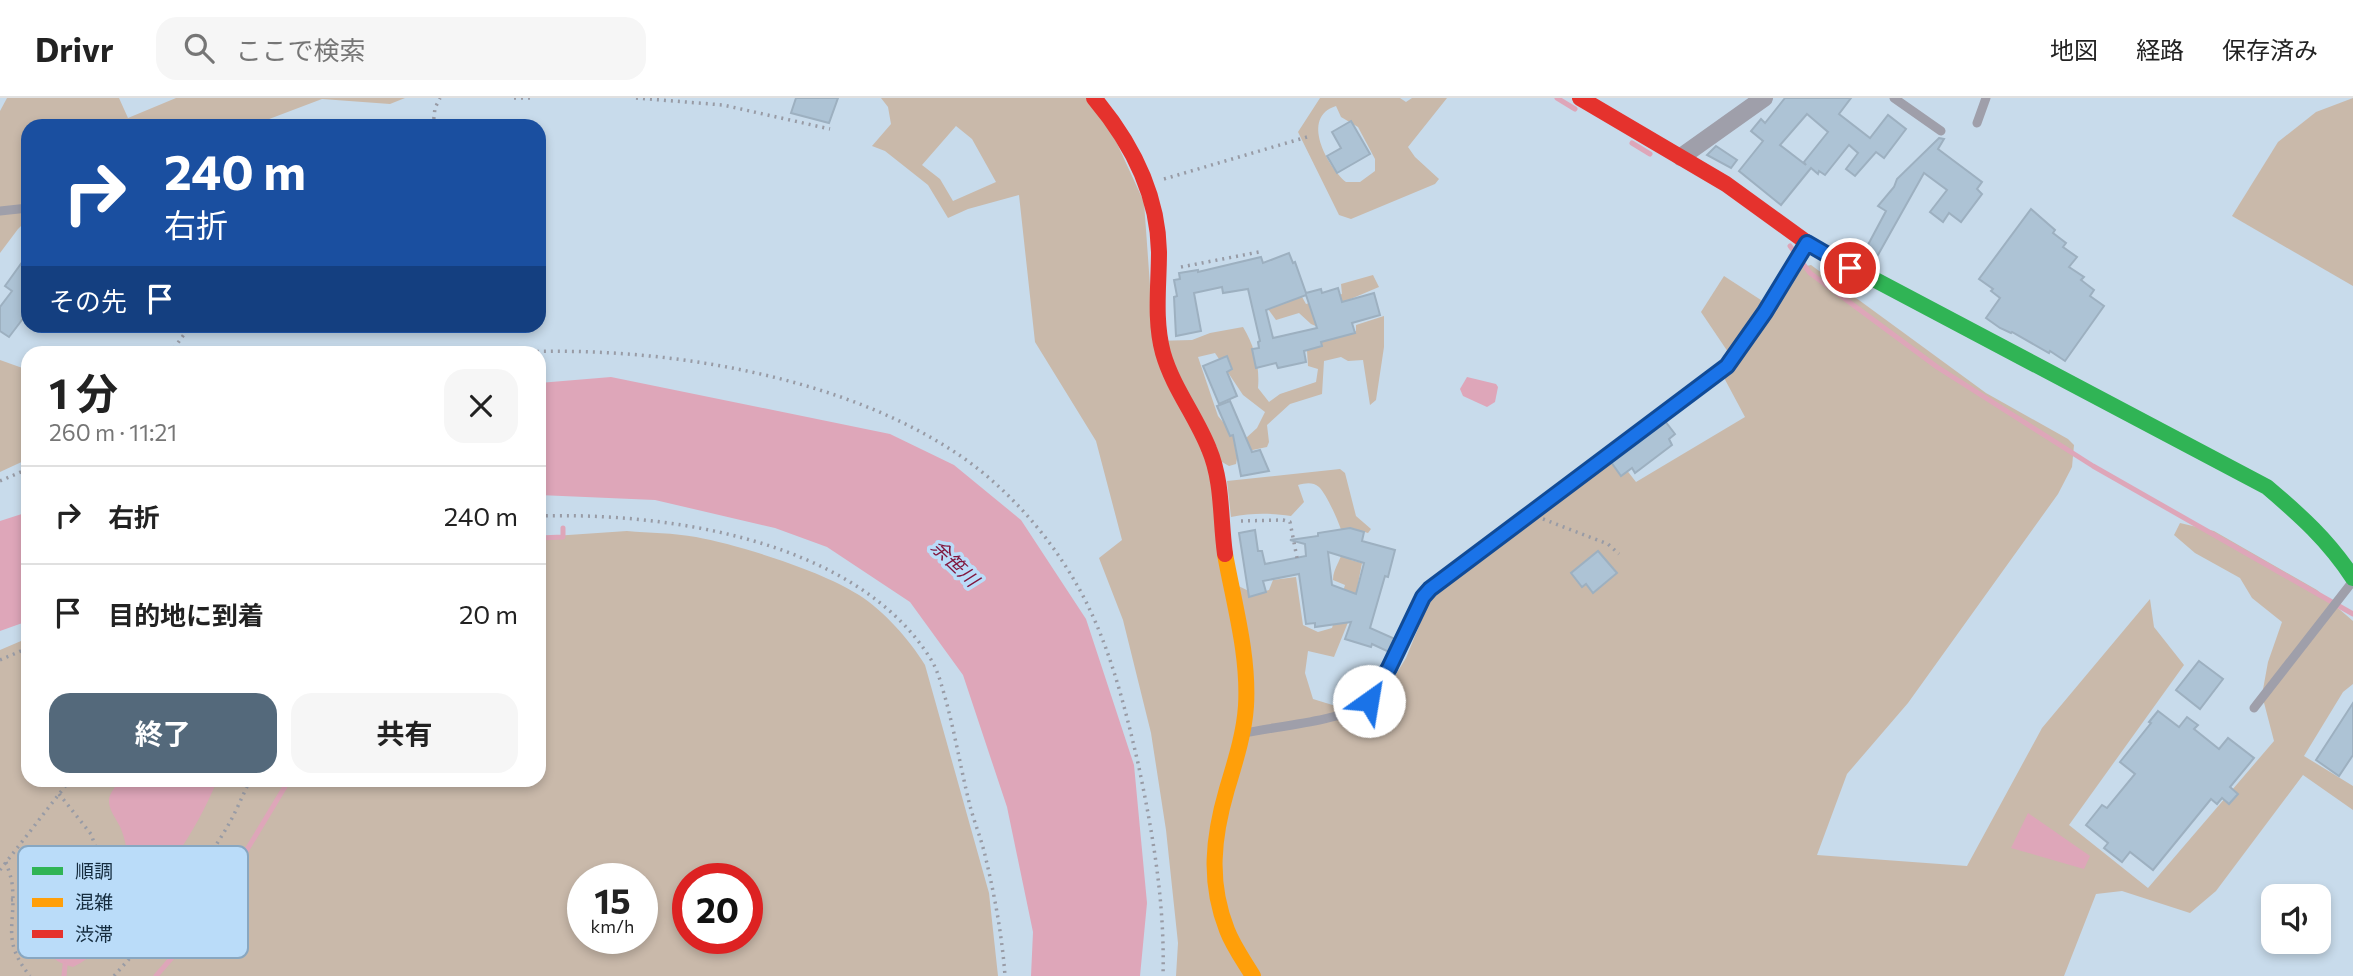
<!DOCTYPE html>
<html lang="ja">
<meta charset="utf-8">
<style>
:root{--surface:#fff;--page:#f6f6f6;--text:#222;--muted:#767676;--line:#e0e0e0;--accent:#54697b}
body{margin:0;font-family:Commissioner,"Noto Sans JP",sans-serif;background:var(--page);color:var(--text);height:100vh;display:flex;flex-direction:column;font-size:26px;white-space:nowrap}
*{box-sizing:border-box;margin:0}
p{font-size:23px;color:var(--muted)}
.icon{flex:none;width:38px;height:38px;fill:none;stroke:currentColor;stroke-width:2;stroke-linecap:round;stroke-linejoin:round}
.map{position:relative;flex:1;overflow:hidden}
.drawer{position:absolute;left:21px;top:248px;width:525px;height:441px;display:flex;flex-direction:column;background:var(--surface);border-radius:21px;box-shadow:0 4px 10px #0003}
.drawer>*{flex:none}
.banner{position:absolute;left:21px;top:21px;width:525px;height:214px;border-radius:21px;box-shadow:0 4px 10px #0003;background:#1a4fa0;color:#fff;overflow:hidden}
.controls{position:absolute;left:2261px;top:786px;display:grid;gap:14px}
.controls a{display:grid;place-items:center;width:70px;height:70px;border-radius:14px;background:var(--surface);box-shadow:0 4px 10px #0003;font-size:35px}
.speed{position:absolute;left:567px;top:765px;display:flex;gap:14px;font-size:35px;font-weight:700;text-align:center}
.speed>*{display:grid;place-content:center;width:91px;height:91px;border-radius:50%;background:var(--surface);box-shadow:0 4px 10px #0003;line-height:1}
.speed small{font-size:18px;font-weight:400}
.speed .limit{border:10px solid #d22;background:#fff;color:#111}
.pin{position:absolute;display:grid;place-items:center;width:60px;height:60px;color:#fff;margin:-30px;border:4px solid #fff;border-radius:50%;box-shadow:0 2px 7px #0007}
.me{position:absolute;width:77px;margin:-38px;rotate:32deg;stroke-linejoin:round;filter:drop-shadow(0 0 5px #0008)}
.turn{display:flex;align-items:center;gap:24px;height:147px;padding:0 28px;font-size:32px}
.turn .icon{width:91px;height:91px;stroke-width:2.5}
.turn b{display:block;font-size:49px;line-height:60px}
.then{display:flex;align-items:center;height:66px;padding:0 28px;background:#0003;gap:14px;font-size:26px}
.round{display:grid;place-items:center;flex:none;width:74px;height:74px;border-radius:21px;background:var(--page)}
.headline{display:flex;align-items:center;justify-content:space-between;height:119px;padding:0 28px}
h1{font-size:42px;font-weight:700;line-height:52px}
.cta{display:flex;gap:14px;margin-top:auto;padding:14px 28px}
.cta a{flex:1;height:80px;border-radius:21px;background:var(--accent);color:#fff;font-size:28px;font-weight:700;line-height:80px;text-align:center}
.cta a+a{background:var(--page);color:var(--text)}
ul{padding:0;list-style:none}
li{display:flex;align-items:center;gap:21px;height:98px;padding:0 28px;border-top:2px solid var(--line)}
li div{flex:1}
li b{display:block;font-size:26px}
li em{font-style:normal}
header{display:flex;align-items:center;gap:42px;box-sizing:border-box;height:98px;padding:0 35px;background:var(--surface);border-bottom:2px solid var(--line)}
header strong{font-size:33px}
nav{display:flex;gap:38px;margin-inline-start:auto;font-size:24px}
.search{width:490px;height:63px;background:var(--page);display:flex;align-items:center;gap:18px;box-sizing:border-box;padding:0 24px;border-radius:21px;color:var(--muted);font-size:26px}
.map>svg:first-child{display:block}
.green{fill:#c9b9aa;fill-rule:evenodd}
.water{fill:#dea6b9}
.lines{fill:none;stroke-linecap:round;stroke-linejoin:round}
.stream{stroke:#dea6b9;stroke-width:5}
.building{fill:#adc3d5;stroke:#9db0c0;stroke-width:2;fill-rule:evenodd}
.path{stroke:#989ba5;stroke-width:3.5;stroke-dasharray:2 5;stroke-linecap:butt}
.lane{stroke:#9f9faa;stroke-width:9}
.street{stroke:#9f9faa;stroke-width:18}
.fast{stroke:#30b455;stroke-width:16}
.slow{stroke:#ff9f0a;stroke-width:16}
.jam{stroke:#e5322d;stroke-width:16}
.route-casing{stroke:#114b97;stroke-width:18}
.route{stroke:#1a73e8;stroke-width:12}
.labels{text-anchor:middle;stroke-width:7;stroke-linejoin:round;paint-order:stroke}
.water-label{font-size:19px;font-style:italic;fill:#80173e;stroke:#badcf9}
.key{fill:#badcf9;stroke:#88a7c1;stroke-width:2}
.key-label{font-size:19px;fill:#152c3f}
</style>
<header>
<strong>Drivr</strong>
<div class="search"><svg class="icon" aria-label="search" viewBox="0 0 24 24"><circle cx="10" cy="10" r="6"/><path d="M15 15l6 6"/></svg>ここで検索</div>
<nav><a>地図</a><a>経路</a><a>保存済み</a></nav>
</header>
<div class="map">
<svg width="2353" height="878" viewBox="0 0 2353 878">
<rect width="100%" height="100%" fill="#c8dbeb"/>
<!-- green -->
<g class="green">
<path d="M7,0H119L128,20L176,0H405L390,6L322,1L251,28H28V121L18,131L0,155V13Z"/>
<path d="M881,0H1087L1108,26L1144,104L1154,243L1192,242L1210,235L1243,229C1254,247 1260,268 1258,290L1269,304L1280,296L1316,284L1318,271L1308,268L1307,253L1322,240L1318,229L1311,226L1299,215L1276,222L1268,211L1301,197L1306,206L1342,196L1341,186L1373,177L1379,189L1341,205L1335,238L1356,233V227L1384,218V249L1376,302L1370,307L1363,262L1348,263L1341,259L1324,263L1322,296L1290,306L1267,327L1269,344L1267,349L1238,355L1236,366L1229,368L1222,364L1226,482L1255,496L1269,492L1273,482L1296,479L1303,527L1318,534L1332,530L1345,487L1333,482C1333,469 1343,461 1344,445C1345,436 1327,396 1319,389C1313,384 1306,385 1298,387L1304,404L1291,418C1270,415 1252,415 1231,419L1227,383L1340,371L1345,375L1356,418L1371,431L1368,435L1355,431L1349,457L1351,462L1362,465L1353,512L1334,559L1308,553L1305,575L1313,601L1339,609L1355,606L1388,589L1406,560L1428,506L1447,482L1615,357L1636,384L1745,319L1722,276L1741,258L1797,170L1811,167L1986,295L2068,341L2074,347L2072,369L2058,396L1908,605L1847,676L1817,757L1967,768L2042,630L2150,501L2154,529L2184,567L2069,727L2148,790L2274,643L2262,597L2268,564L2282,524L2252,500L2240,480L2195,455L2174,437L2180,425L2214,433L2317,492L2353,523V586L2343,594L2304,658L2353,688V712L2303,677L2216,793L2190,815L2122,793L2096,796L2064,878H1176L1178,845L1166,732L1151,635L1123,522L1099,460L1122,442L1096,343L1035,244L1019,97L968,111L948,120L928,87L885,53L872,48L891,26L888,9ZM956,28L972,41L996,84L953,103L940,81L922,67ZM1215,255L1243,297L1265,314L1257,330L1246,340L1234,337L1218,318L1198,259Z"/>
<path d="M1320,0H1400L1406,4L1412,0H1447L1408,49L1415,59L1439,81L1435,86L1351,121L1339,117L1298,34ZM1336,8L1341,19L1358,29L1375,61V73L1360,84H1346C1327,68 1300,19 1336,8Z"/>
<path d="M2353,0V188L2232,118L2278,44L2316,14Z"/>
<path d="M1724,178L1764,204L1752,229L1728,254L1701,214Z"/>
<path d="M0,262L28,272V361L0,374Z"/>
<path d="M627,433C649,435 674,435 696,439C739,447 822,473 859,497C885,514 909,541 925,567L989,795L998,878H0V552L28,540V682H539V439ZM583,780H642V840H583ZM688,780H747V840H688Z"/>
</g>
<!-- water -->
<g class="water">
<path d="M611,279L890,336L954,367L1021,422L1086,521L1134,667L1147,805L1140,878H1031L1033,834L1007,709L963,577L910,504L827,449L775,430L655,402L539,397V285Z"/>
<path d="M1467,279L1496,286L1498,289L1495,304L1487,309L1463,298L1460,291Z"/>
<path d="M28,414V523L0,533V423Z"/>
<path d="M120,682L217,683C195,736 161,783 122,826C106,843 94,859 73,869C60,865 53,863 48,850L57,832C73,822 97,820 110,807C130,787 131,756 121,731C117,721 108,712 109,701C110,695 116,687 120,682Z"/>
<path d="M2028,715L2090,758L2084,771L2011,750Z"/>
</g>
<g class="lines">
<!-- stream -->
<g class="stream">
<path d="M1557,0L1575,11"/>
<path d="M1632,45L1650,56"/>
<path d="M1790,148L1810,175L1937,269L2093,368L2353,516"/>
<path d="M539,440L563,439V430"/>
<path d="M64,878L65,867"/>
<path d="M156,878L204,823L289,682"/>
</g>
</g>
<!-- building -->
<g class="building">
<path d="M796,0H838L829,25L791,15Z"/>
<path d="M1785,0H1851L1839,16L1870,40L1888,17L1906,31L1884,60L1876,54L1855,78L1846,71L1858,55L1849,47L1825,77L1819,73L1818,76L1811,70L1781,107L1739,73L1763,43L1751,33L1761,21L1765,25ZM1807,16L1828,34L1804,64L1806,67L1780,47Z"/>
<path d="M1351,23L1370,56L1337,75L1327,58L1341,50L1332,34Z"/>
<path d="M1939,40L1944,41L1938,51L1982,84L1977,91L1982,96L1961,124L1949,115L1943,124L1930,114L1947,92L1924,75L1874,164L1862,158L1886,113L1878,108L1894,89L1897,81Z"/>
<path d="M1716,48L1737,62L1731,70L1707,57Z"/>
<path d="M2031,111L2055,132L2053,135L2066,145L2063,149L2077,159L2069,169L2084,179L2081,182L2094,192L2090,198L2104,208L2065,263L2050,253L2049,255L2012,234L2011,235L2000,230L1986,220L2000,200L1991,193L1993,191L1979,181Z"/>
<path d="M1289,155L1293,165L1295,164L1306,195L1321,191L1322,195L1338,190L1342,204L1374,195L1380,217L1352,225L1355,235L1321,244L1322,248L1304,253L1306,264L1278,270L1276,265L1256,270L1252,251L1259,250L1258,244L1260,243L1248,191L1223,195L1222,189L1194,195L1201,233L1176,238L1174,199L1177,198L1174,182L1180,181L1179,175L1198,172V174L1261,159L1263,165ZM1306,197L1317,230L1273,240L1266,212Z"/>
<path d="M28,156V214L9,239L0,233V209L12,193L5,188Z"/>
<path d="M1227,258L1232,271L1227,274L1237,298L1219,306L1203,268Z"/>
<path d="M1230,303L1252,354L1260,352L1269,373L1241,378L1233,337L1230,338L1217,308Z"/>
<path d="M1665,323L1675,336L1669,341L1672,347L1635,375L1632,370L1621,378L1611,364Z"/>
<path d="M1350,430L1364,434L1362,443L1395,452L1388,479L1385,478L1370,530L1395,541L1389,554L1372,546L1371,549L1345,541L1351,524L1315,529V525L1306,526L1299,476L1263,483L1266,494L1249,499L1239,435L1255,432L1258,453H1262L1265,466L1306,458L1305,446L1290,442L1318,438V435ZM1328,454L1364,465L1356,496L1332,487Z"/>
<path d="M1598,453L1617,475L1593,495L1586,486L1582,489L1571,475Z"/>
<path d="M2199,563L2223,581L2200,611L2176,592Z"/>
<path d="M2353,605V657L2339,678L2316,662Z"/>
<path d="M2158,613L2179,629L2187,619L2198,627L2194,631L2219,651L2228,640L2254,660L2230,689L2238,696L2229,706L2222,700L2217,706L2211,701L2153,772L2130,754L2122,764L2104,750L2108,745L2086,727L2102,707L2107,710L2135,676L2120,664L2151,625L2149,624Z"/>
</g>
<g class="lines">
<!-- path -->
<g class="path">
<path d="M514,0H535"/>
<path d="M636,0L723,7L830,31"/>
<path d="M433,28L435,10L440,0"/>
<path d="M1164,81L1307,39"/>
<path d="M1181,169L1259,154"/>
<path d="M173,228L182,235"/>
<path d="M170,256L190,228"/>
<path d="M488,256C634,244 825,271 950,351C1001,383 1047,434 1077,487C1108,541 1124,605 1138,665C1153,736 1165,806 1163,878"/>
<path d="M0,383L28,371"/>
<path d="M539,418C667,414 856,442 930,560C938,572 941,586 945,599C955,635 961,672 970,708C974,723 980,738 984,753C994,794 1002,836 1005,878"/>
<path d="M1543,421L1608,446L1619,456"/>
<path d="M1241,423L1283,422L1290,424L1297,460"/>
<path d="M0,562L28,550"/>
<path d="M59,696L91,736L97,753L95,765"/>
<path d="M6,764C8,771 11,778 12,785C17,827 0,841 30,878"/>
<circle cx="92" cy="776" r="11"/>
<path d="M0,772L70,682"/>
<path d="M11,802L71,794L85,785"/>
<path d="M114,878C155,832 194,784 226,731C235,716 242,699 250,682"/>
</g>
<!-- lane -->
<g class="lane">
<path d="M1894,0L1941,33"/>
<path d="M1977,25L1986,0"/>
<path d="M0,113L28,110"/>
<path d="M2254,610L2353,483"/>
<path d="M1245,635C1273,629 1341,622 1362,608C1384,594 1411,525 1423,499L1430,490L1727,268L1765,214L1806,147"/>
</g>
<!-- street -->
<path class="street" d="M1681,59L1764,0"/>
<!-- fast -->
<path class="fast" d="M1813,149L2267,389C2301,418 2328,442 2353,480"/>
<!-- slow -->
<path class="slow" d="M1225,456C1234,506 1249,557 1246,608C1244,637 1235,664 1227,691C1213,739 1208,784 1227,832C1233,848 1244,863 1253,878"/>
<!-- jam -->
<g class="jam">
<path d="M1094,0C1131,44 1158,96 1159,154C1159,187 1154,222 1163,255C1173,290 1196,318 1209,351C1223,384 1220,420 1225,456"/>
<path d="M1580,0L1726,86L1813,149"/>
</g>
</g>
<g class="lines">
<!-- route casing -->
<g class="route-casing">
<path id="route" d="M1369,603L1389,570L1423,499L1430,491L1727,268L1765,214L1807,145L1850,170"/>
</g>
<!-- route -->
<use href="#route" class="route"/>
</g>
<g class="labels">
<!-- water labels -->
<g class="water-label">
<text transform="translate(955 465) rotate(44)" y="7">余笹川</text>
</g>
</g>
<!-- legend -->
<rect x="18" y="748" width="230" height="112" rx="10" class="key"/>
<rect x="32" y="769" width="31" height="8" fill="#30b455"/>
<rect x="32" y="800" width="31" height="9" fill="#ff9f0a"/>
<rect x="32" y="832" width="31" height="8" fill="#e5322d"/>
<g class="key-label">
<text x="75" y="780">順調</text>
<text x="75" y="811">混雑</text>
<text x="75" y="843">渋滞</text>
</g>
</svg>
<div class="controls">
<a><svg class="icon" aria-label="sound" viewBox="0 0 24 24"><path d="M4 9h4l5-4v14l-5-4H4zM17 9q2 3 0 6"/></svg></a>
</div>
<div class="speed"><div>15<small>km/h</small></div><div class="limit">20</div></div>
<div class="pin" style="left:1850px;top:170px;background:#d93025"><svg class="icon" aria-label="arrive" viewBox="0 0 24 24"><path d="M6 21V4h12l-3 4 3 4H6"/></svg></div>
<svg class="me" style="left:1369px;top:603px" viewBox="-20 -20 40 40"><circle r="19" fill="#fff"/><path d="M0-13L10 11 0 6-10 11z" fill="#1a73e8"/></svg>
<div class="banner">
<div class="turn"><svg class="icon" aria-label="right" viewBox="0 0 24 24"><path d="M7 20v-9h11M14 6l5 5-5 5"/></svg><div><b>240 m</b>右折</div></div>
<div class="then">その先<svg class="icon" aria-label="arrive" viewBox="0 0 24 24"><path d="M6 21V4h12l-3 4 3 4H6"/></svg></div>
</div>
<section class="drawer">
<div class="headline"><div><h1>1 分</h1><p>260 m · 11:21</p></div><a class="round"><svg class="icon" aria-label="close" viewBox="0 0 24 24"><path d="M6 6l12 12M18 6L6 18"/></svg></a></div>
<ul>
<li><svg class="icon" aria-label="right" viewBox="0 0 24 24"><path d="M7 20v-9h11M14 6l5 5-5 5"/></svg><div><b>右折</b></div><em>240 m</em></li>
<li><svg class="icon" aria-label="arrive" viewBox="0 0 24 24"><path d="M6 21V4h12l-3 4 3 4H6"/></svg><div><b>目的地に到着</b></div><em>20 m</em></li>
</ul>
<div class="cta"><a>終了</a><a>共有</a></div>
</section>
</div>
